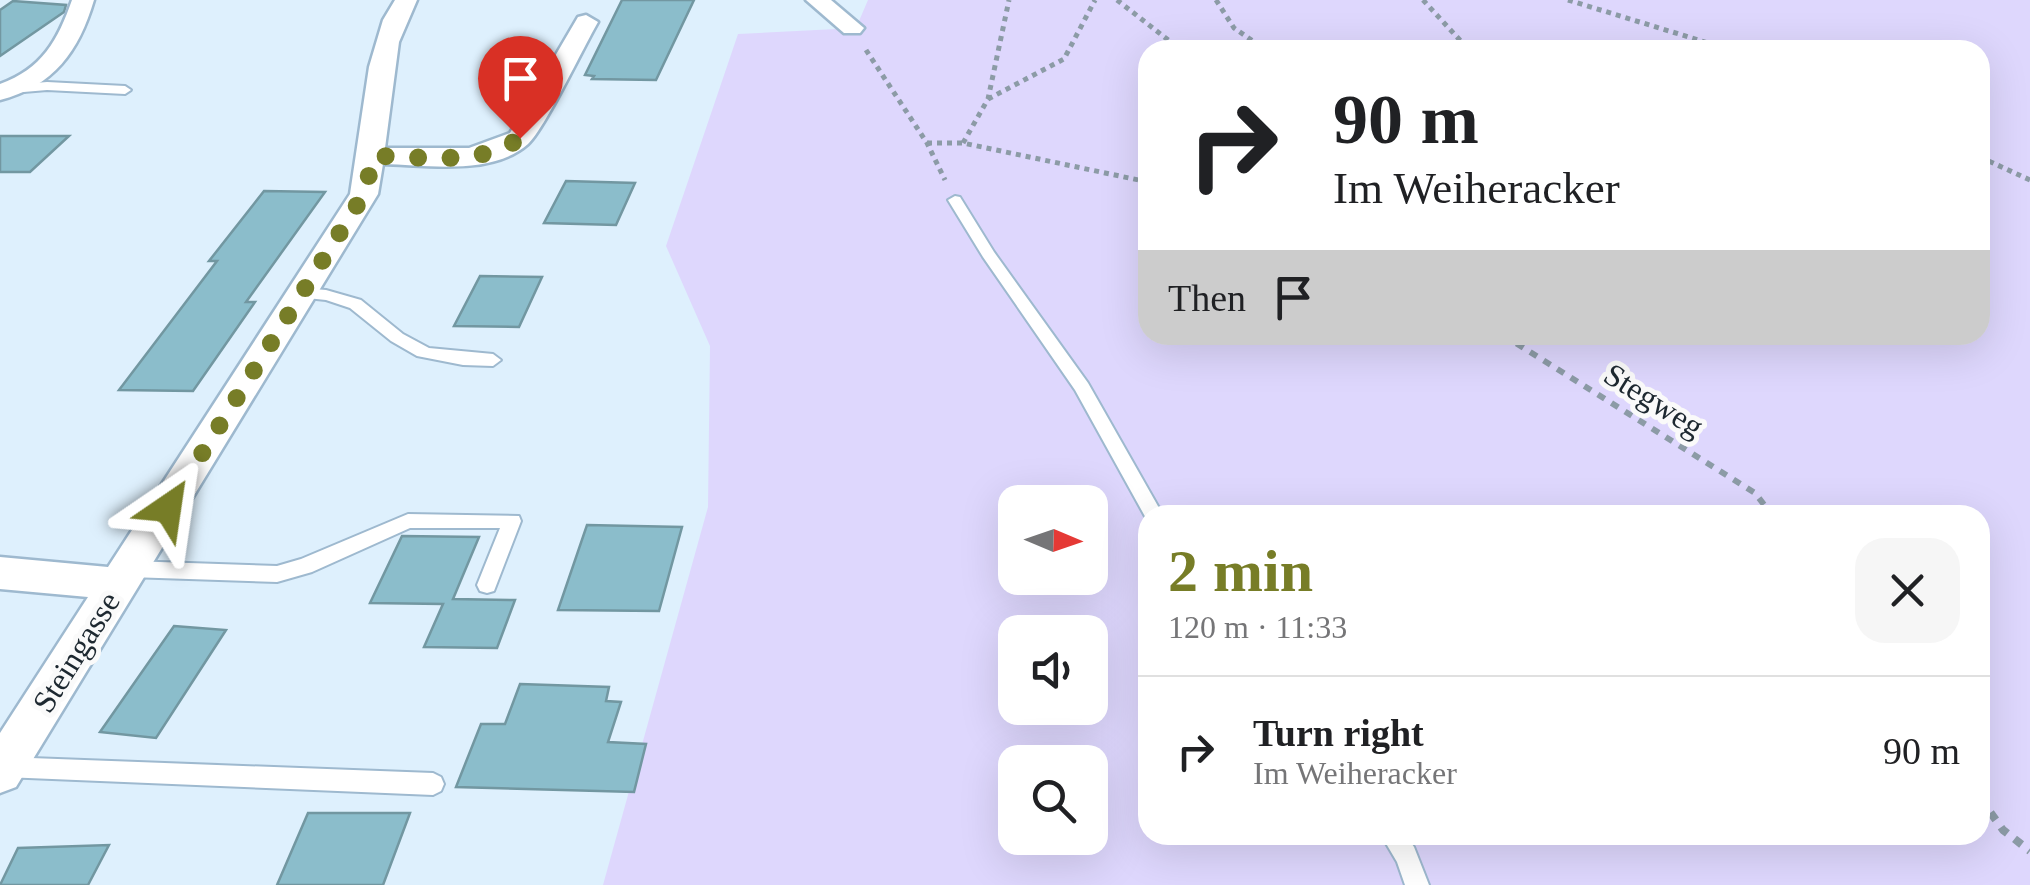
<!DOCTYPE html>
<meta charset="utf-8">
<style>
:root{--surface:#fff;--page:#f6f6f6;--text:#202124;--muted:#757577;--line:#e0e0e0;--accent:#777d27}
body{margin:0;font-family:"Times New Roman",serif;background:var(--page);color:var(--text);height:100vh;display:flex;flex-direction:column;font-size:38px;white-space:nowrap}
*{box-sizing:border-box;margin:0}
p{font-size:32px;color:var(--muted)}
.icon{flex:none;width:55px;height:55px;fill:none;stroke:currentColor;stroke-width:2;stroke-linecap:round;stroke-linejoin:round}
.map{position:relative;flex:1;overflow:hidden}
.drawer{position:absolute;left:1138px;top:505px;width:852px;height:340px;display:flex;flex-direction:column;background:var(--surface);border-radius:30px;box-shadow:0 10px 40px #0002}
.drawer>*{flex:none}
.guide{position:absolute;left:1138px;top:40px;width:852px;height:305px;border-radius:30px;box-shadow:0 10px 40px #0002;background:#fff;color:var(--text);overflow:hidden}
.needle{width:65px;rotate:92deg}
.tools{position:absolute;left:998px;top:485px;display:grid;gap:20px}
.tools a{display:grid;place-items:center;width:110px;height:110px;border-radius:20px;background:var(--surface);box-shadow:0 10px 40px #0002;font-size:50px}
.pin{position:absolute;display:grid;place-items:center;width:85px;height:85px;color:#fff;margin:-102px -42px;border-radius:50% 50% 50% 0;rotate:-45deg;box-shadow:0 0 10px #0007}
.pin .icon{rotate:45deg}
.me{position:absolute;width:110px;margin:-55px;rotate:32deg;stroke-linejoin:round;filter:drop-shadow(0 0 8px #0008)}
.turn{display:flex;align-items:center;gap:35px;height:210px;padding:0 30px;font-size:45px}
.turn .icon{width:130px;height:130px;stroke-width:2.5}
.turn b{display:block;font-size:70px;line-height:85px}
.then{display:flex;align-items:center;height:95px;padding:0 30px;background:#0003;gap:20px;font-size:38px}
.round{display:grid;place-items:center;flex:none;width:105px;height:105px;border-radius:30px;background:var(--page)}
.headline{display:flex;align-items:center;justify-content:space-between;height:170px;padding:0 30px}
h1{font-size:60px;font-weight:700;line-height:75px;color:var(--accent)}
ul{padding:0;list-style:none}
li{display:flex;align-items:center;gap:30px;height:150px;padding:0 30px;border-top:2px solid var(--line)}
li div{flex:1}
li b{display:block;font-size:38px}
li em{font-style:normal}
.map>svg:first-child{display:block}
.green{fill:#ded7fd;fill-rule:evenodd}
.building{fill:#8bbdcb;stroke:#7297a1;stroke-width:2.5}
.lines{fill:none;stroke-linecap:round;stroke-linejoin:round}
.service-casing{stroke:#9eb9cf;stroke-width:4}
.minor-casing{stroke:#9eb9cf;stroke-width:5}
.path-far2{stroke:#8c9ba6;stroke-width:5;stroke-dasharray:5 5;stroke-linecap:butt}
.path-far1{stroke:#8c9ba6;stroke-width:6;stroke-dasharray:8 8;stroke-linecap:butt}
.path{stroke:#8c9ba6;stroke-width:8;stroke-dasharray:9 9;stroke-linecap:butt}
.service{fill:#fff;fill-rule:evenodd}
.minor{fill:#fff;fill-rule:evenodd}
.route{stroke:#777d27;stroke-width:18;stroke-dasharray:0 32.4}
.labels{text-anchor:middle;stroke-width:10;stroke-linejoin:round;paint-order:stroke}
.street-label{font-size:32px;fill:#1d2830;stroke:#fafafa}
</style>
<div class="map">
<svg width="2030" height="885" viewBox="0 0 2030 885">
<rect width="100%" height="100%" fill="#def0fd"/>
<!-- green -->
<path class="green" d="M868,0H2030V885H603L708,507L710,346L666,246L738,34L856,28ZM1148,50H1980V335H1148ZM1015,502H1090V578H1015ZM1148,515H1980V835H1148ZM1015,632H1090V708H1015ZM1015,762H1090V838H1015Z"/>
<!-- building -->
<g class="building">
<path d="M622,0H694L656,80L592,79L594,76L585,75Z"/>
<path d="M13,1L66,5L64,12L0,56V10Z"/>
<path d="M0,136H69L30,172H0Z"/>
<path d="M566,181L635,183L616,225L544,223Z"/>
<path d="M264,191L325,192L246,302H255L193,391L119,390L217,261H209Z"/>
<path d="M480,276L542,277L519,327L454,326Z"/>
<path d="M587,525L682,527L659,611L558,610Z"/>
<path d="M402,536L479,537L453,599L515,600L497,648L424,647L443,604L370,603Z"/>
<path d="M174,626L226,630L156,738L100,732Z"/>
<path d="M520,684L609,687L606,701L621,702L608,742L646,744L634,792L456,787L481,724H505Z"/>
<path d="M308,813H410L383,885H277Z"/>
<path d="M109,845L88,885H0L18,848Z"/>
</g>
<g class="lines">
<!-- service casing -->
<g class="service-casing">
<g id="service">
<path d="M47,82L125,86L131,90L125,94L47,90L12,93L6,89L12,85Z"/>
<path d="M955,196L960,197L994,252L1088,383L1163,515H1148L1147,520L1075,390L983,257L948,200Z"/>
<path d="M302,288L326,290L361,300L403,334L429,348L493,354L501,360L493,366L463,365L417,356L391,341L350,308L326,300L297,297L294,293Z"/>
<path d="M408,514L519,516L521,521L494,591L487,593L480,591L477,585L500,528H410L312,572L277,582L129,577L122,575L119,569L122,563L129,561L277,566L301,559Z"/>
<path d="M4,757L433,773L441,777L444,784L441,791L433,795L4,777L0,776V758Z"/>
<path d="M1381,835H1406L1414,847L1429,885H1405L1397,862Z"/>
</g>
</g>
<!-- minor casing -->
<g class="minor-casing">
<g id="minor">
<path d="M72,0H94C79,51 54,86 0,100V84C42,69 58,40 72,0Z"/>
<path d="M395,0H417L399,42L385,148H469L510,133L578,17L586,15L598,22C584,46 544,130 528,144C492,176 427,165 383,164L378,194L16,787L0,793V733L88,597L0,589V557L108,567L350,194L369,67L383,20Z"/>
<path d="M806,0H831L864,28L860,33H844Z"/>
</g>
</g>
<!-- path-far2 -->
<g class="path-far2">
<path d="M1117,0L1181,50"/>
<path d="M1216,0L1234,28L1266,50"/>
<path d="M1423,0L1469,50"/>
<path d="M1568,0L1731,50"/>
<path d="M866,50L927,143L945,180"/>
<path d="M988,99L1064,59L1095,0"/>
<path d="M927,143H963L1148,182"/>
<path d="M963,143L988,99L1009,0"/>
<path d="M1980,157L2030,180"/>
</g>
<!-- path-far1 -->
<path class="path-far1" d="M1503,335L1755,493L1772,515"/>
<!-- path -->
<path class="path" d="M1980,798L2003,830L2030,851"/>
<!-- service -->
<use href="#service" class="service"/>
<!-- minor -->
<use href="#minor" class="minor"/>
</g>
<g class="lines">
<!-- route -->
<path class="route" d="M168,508L364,194L374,156C421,156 480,167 520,138"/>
</g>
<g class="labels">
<!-- street labels -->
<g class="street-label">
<text transform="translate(1654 400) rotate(32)" y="11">Stegweg</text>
<text transform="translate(76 652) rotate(-58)" y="11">Steingasse</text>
</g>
</g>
</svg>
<div class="tools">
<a><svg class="needle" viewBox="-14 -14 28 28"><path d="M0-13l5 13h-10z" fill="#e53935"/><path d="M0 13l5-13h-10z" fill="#757577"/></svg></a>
<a><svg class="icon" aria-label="sound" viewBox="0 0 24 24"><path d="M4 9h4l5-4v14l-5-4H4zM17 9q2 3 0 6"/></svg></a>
<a><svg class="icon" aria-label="search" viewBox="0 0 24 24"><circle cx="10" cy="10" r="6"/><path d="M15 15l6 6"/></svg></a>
</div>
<div class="pin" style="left:520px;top:138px;background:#d93025"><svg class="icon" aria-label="arrive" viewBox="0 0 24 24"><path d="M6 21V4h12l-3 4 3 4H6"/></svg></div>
<svg class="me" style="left:168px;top:508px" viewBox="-20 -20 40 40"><path d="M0-17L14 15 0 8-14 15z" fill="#777d27" stroke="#fff" stroke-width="4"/></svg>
<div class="guide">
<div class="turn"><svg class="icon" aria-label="right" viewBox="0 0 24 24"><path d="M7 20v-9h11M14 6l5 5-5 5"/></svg><div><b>90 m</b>Im Weiheracker</div></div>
<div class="then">Then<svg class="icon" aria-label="arrive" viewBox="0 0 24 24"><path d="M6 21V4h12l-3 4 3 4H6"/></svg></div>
</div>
<section class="drawer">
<div class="headline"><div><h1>2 min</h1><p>120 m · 11:33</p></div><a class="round"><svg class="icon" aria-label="close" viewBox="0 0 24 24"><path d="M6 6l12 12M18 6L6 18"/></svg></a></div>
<ul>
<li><svg class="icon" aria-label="right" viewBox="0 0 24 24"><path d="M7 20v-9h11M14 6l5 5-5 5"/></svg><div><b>Turn right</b><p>Im Weiheracker</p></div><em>90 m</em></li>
</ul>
</section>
</div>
